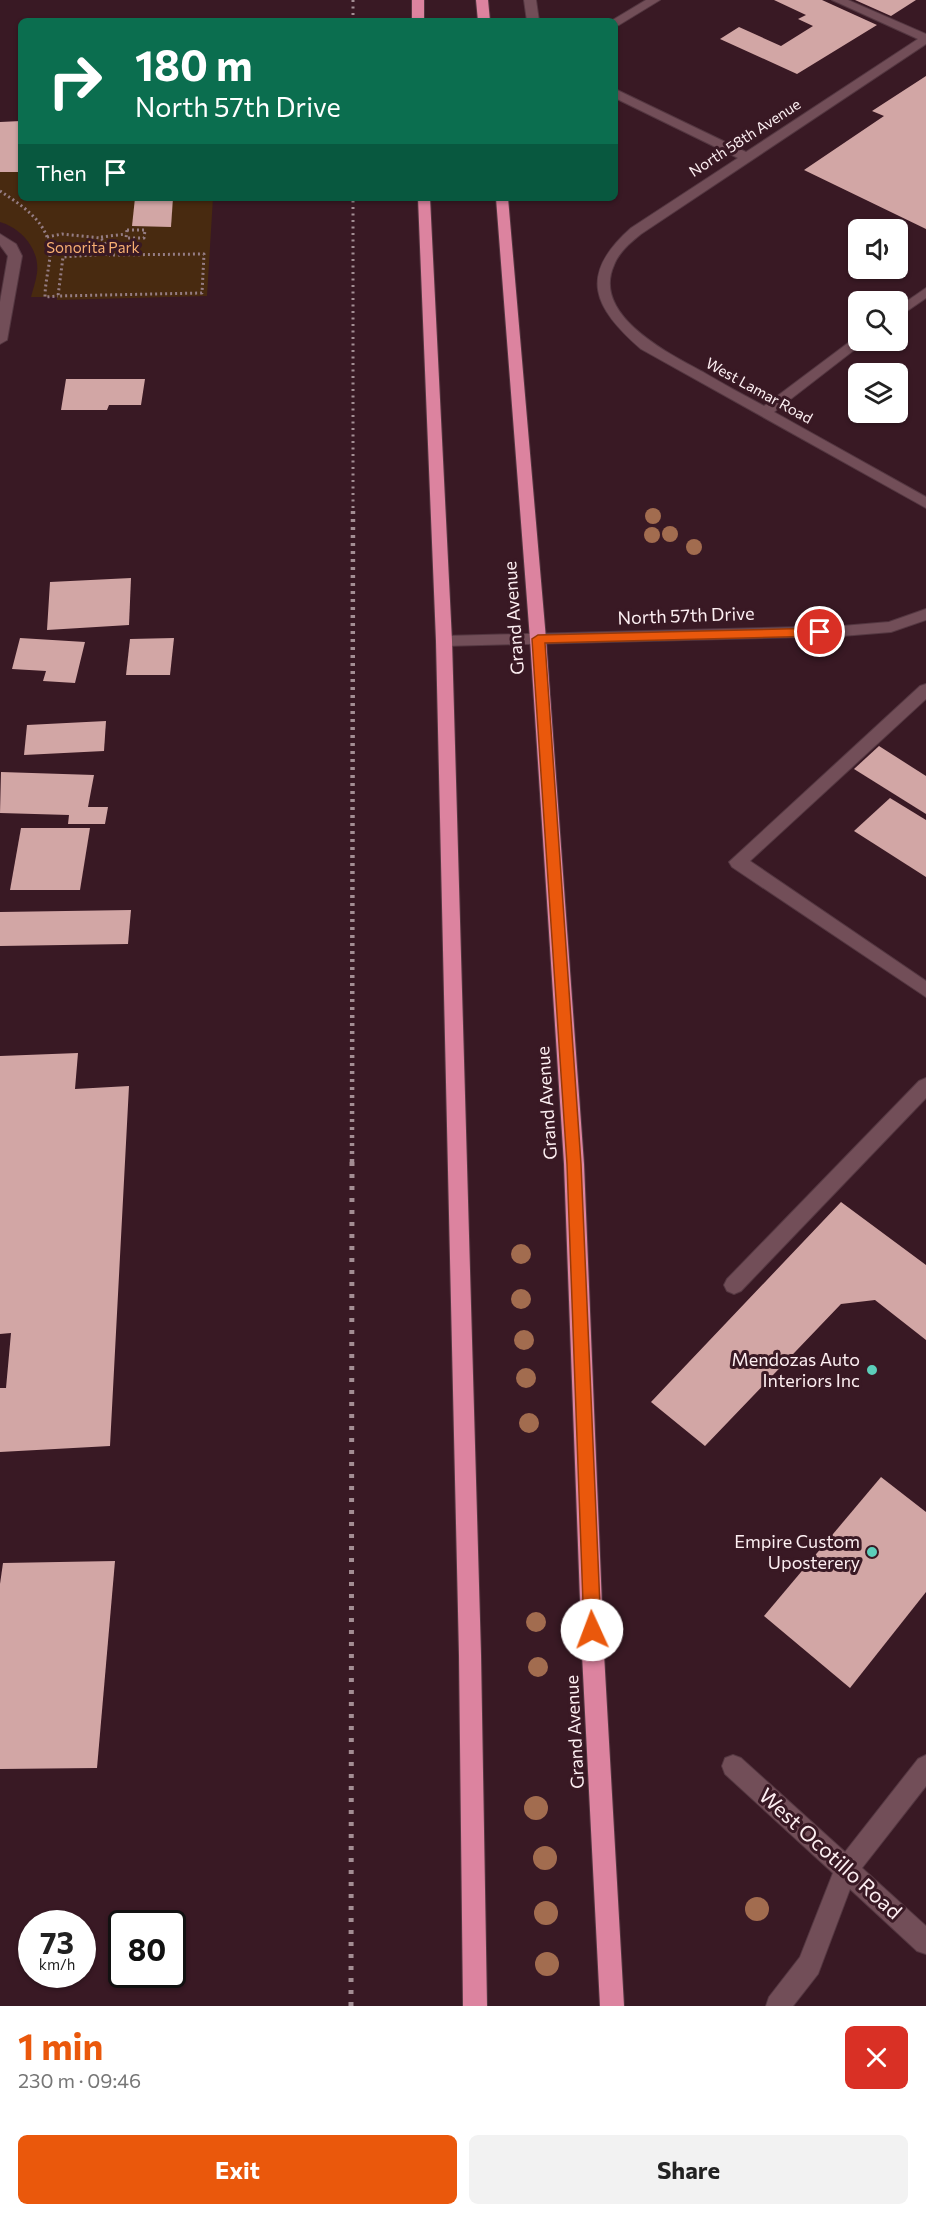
<!DOCTYPE html>
<meta charset="utf-8">
<style>
:root{--surface:#fff;--page:#f2f2f2;--text:#222;--muted:#767676;--accent:#ea580c}
body{margin:0;font-family:Commissioner,sans-serif;background:var(--page);color:var(--text);height:100vh;display:flex;flex-direction:column;font-size:22px;white-space:nowrap}
*{box-sizing:border-box;margin:0}
p{font-size:20px;color:var(--muted)}
.icon{flex:none;width:33px;height:33px;fill:none;stroke:currentColor;stroke-width:2;stroke-linecap:round;stroke-linejoin:round}
.map{position:relative;height:2006px;overflow:hidden}
.panel{display:flex;flex-direction:column;background:var(--surface);flex:1}
.panel>*{flex:none}
.top-card{position:absolute;left:18px;top:18px;width:600px;height:183px;border-radius:9px;box-shadow:0 2px 4px #0004;background:#0b6e4f;color:#fff;overflow:hidden}
.fabs{position:absolute;left:848px;top:219px;display:grid;gap:12px}
.fabs a{display:grid;place-items:center;width:60px;height:60px;border-radius:9px;background:var(--surface);box-shadow:0 2px 4px #0004;font-size:30px}
.speed{position:absolute;left:18px;top:1910px;display:flex;gap:12px;font-size:30px;font-weight:700;text-align:center}
.speed>*{display:grid;place-content:center;width:78px;height:78px;border-radius:50%;background:var(--surface);box-shadow:0 2px 4px #0004;line-height:1}
.speed small{font-size:15px;font-weight:400}
.speed .limit{border:3px solid #111;border-radius:9px;background:#fff;color:#111}
.pin{position:absolute;display:grid;place-items:center;width:51px;height:51px;color:#fff;margin:-26px;border:3px solid #fff;border-radius:50%;box-shadow:0 2px 6px #0007}
.me{position:absolute;width:66px;margin:-33px;rotate:358deg;stroke-linejoin:round;filter:drop-shadow(0 0 4px #0008)}
.turn{display:flex;align-items:center;gap:21px;height:126px;padding:0 18px;font-size:27px}
.turn .icon{width:78px;height:78px;stroke-width:2.5}
.turn b{display:block;font-size:42px;line-height:51px}
.then{display:flex;align-items:center;height:57px;padding:0 18px;background:#0003;gap:12px;font-size:22px}
.round{display:grid;place-items:center;flex:none;width:63px;height:63px;border-radius:9px;background:var(--page)}
.head{display:flex;align-items:center;justify-content:space-between;height:102px;padding:0 18px}
h1{font-size:36px;font-weight:700;line-height:45px;color:var(--accent)}
.action{display:flex;gap:12px;margin-top:auto;padding:12px 18px}
.action a{flex:1;height:69px;border-radius:9px;background:var(--accent);color:#fff;font-size:24px;font-weight:700;line-height:69px;text-align:center}
.action a+a{background:var(--page);color:var(--text)}
.map>svg:first-child{display:block}
.green{fill:#482a10}
.building{fill:#d2a6a5}
.lines{fill:none;stroke-linecap:round;stroke-linejoin:round}
.minor-casing{stroke:#543741;stroke-width:2}
.highway-casing{stroke:#543741;stroke-width:2}
.path{stroke:#957d84;stroke-width:3;stroke-dasharray:2 3;stroke-linecap:butt}
.minor{fill:#724e58;fill-rule:evenodd}
.highway{fill:#dc839f;fill-rule:evenodd}
.rail-far2{stroke:#a38d93;stroke-width:3;stroke-dasharray:2 4.5;stroke-linecap:butt}
.rail-far1{stroke:#a38d93;stroke-width:4.5;stroke-dasharray:3 5;stroke-linecap:butt}
.rail{stroke:#a38d93;stroke-width:5;stroke-dasharray:4 8;stroke-linecap:butt}
.tree{fill:#a26c4f}
.route{fill:#ea580c;stroke:#983908;stroke-width:1.5}
.poi-dot{fill:#5cceba;stroke:#391924;stroke-width:2}
.labels{text-anchor:middle;stroke-width:6;stroke-linejoin:round;paint-order:stroke}
.far-street-label{font-size:15px;fill:#fceef1;stroke:#391924}
.far-park-label{font-size:15px;fill:#f8af72;stroke:#391924}
.street-label{font-size:18px;fill:#fceef1;stroke:#391924}
.poi-label{font-size:18px;fill:#fceef1;stroke:#391924;text-anchor:end}
.near-street-label{font-size:21px;fill:#fceef1;stroke:#391924}
</style>
<div class="map">
<svg width="926" height="2006" viewBox="0 0 926 2006">
<rect width="100%" height="100%" fill="#391924"/>
<!-- green -->
<path class="green" d="M0,172H21V198H213L207,296L57,300V297H31C33,289 36,281 37,273C40,249 21,228 0,222Z"/>
<!-- building -->
<g class="building">
<path d="M774,0H822L877,25L797,74L720,39L739,27L781,46L813,26L798,19L806,15Z"/>
<path d="M855,0H916L891,16Z"/>
<path d="M926,76V229L804,170L884,116L872,111Z"/>
<path d="M21,121V172H0V122Z"/>
<path d="M135,198H173L171,227L132,226Z"/>
<path d="M66,379H145L141,405H109L107,410H61Z"/>
<path d="M131,578L129,625L47,630L50,582Z"/>
<path d="M20,638L85,642L75,683L43,681L46,671L12,669Z"/>
<path d="M174,638L170,675H126L130,639Z"/>
<path d="M106,721L104,751L24,755L27,725Z"/>
<path d="M879,746L926,776V814L854,769Z"/>
<path d="M1,772L94,775L88,807H108L105,824H68L69,815L0,813Z"/>
<path d="M890,798L926,820V877L854,831Z"/>
<path d="M21,828H90L80,890H10Z"/>
<path d="M131,910L128,944L0,946V912Z"/>
<path d="M78,1053L75,1089L129,1086L110,1446L0,1452V1388H6L11,1333L0,1334V1056Z"/>
<path d="M841,1202L926,1265V1340L875,1300L841,1304L705,1446L651,1402Z"/>
<path d="M881,1477L926,1512V1592L850,1688L764,1616Z"/>
<path d="M115,1561L97,1768L0,1769V1584L3,1563Z"/>
</g>
<g class="lines">
<!-- minor casing -->
<g class="minor-casing">
<g id="minor">
<path d="M524,0H536L539,21H527Z"/>
<path d="M646,0H660L619,25L615,26V21H611Z"/>
<path d="M832,0H848L926,34V44L641,234C630,243 619,252 614,265C591,316 670,354 703,372C723,384 744,395 764,406L856,337H858V340H867L774,412L926,497V508L641,349C593,307 578,275 631,228L738,158L615,98V89L746,152L918,39Z"/>
<path d="M0,234L16,244L22,256L7,340L0,344V302L8,256L0,245Z"/>
<path d="M926,288V298L897,318V308Z"/>
<path d="M926,609V620L891,632L842,636L444,646L438,645L436,641L438,637L444,636L842,626L889,622Z"/>
<path d="M926,684V699L750,861L926,981V997L732,867L729,862L920,686Z"/>
<path d="M926,1078V1098L741,1291L734,1294L727,1291L724,1285L727,1279L919,1081Z"/>
<path d="M733,1755L741,1758L845,1852L918,1759L926,1755V1786L862,1868L926,1926V1954L917,1951L850,1889L818,1974L793,2006H766L769,1997L800,1957L833,1873L725,1774L722,1766L725,1758Z"/>
</g>
</g>
<!-- highway casing -->
<g class="highway-casing">
<g id="highway">
<rect x="412" y="0" width="12" height="21"/>
<path d="M476,0H488L490,21H478Z"/>
<path d="M418,198H430L452,641L481,1655L487,2006H463L459,1655L436,641Z"/>
<path d="M496,198H508L546,639L584,1164L604,1654L624,2006H600L582,1654L564,1164L530,639Z"/>
</g>
</g>
<!-- path -->
<g class="path">
<path d="M0,191C23,206 51,224 50,255C49,269 45,283 45,297L58,296"/>
<path d="M127,230H145L144,238H126Z"/>
<path d="M47,237L62,234L100,238L104,241L109,254L63,257L58,296L202,293L204,254L109,255"/>
<path d="M101,237L126,234"/>
</g>
<!-- minor -->
<use href="#minor" class="minor"/>
<!-- highway -->
<use href="#highway" class="highway"/>
<!-- rail-far2 -->
<g class="rail-far2">
<path d="M353,0V21"/>
<path d="M353,508V198"/>
</g>
<!-- rail-far1 -->
<path class="rail-far1" d="M352,1162L353,506"/>
<!-- rail -->
<path class="rail" d="M351,2006L352,1161"/>
</g>
<!-- trees -->
<g class="tree">
<circle cx="653" cy="516" r="8"/>
<circle cx="670" cy="534" r="8"/>
<circle cx="652" cy="535" r="8"/>
<circle cx="694" cy="547" r="8"/>
<circle cx="521" cy="1254" r="10"/>
<circle cx="521" cy="1299" r="10"/>
<circle cx="524" cy="1340" r="10"/>
<circle cx="526" cy="1378" r="10"/>
<circle cx="529" cy="1423" r="10"/>
<circle cx="536" cy="1622" r="10"/>
<circle cx="538" cy="1667" r="10"/>
<circle cx="536" cy="1808" r="12"/>
<circle cx="545" cy="1858" r="12"/>
<circle cx="757" cy="1909" r="12"/>
<circle cx="546" cy="1913" r="12"/>
<circle cx="547" cy="1964" r="12"/>
</g>
<!-- route -->
<path class="route" d="M820,628L826,632L820,636L545,643L581,1164L601,1630L598,1636L592,1639L587,1636L584,1630L567,1164L532,639L538,635Z"/>
<!-- markers -->
<g class="poi-dot">
<circle cx="872" cy="1370" r="6"/>
<circle cx="872" cy="1552" r="6"/>
</g>
<g class="labels">
<!-- far-street labels -->
<g class="far-street-label">
<text transform="translate(745 138) rotate(-33)" y="5">North 58th Avenue</text>
<text transform="translate(759 391) rotate(29)" y="5">West Lamar Road</text>
</g>
<!-- far-park labels -->
<g class="far-park-label">
<text x="93" y="253">Sonorita Park</text>
</g>
<!-- street labels -->
<g class="street-label">
<text transform="translate(686 616) rotate(-2)" y="6">North 57th Drive</text>
<text transform="translate(514 618) rotate(-94)" y="6">Grand Avenue</text>
<text transform="translate(547 1103) rotate(-94)" y="6">Grand Avenue</text>
<text transform="translate(575 1732) rotate(-93)" y="6">Grand Avenue</text>
</g>
<!-- poi labels -->
<g class="poi-label">
<text x="860" y="1366">Mendozas Auto<tspan x="860" dy="21">Interiors Inc</tspan></text>
<text x="860" y="1548">Empire Custom<tspan x="860" dy="21">Uposterery</tspan></text>
</g>
<!-- near-street labels -->
<g class="near-street-label">
<text transform="translate(830 1854) rotate(42)" y="7">West Ocotillo Road</text>
</g>
</g>
</svg>
<div class="fabs">
<a><svg class="icon" aria-label="sound" viewBox="0 0 24 24"><path d="M4 9h4l5-4v14l-5-4H4zM17 9q2 3 0 6"/></svg></a>
<a><svg class="icon" aria-label="search" viewBox="0 0 24 24"><circle cx="10" cy="10" r="6"/><path d="M15 15l6 6"/></svg></a>
<a><svg class="icon" aria-label="layers" viewBox="0 0 24 24"><path d="M12 4l9 5-9 5-9-5zM3 14l9 5 9-5"/></svg></a>
</div>
<div class="speed"><div>73<small>km/h</small></div><div class="limit">80</div></div>
<div class="pin" style="left:820px;top:632px;background:#d93025"><svg class="icon" aria-label="arrive" viewBox="0 0 24 24"><path d="M6 21V4h12l-3 4 3 4H6"/></svg></div>
<svg class="me" style="left:592px;top:1630px" viewBox="-20 -20 40 40"><circle r="19" fill="#fff"/><path d="M0-13L10 11 0 6-10 11z" fill="#ea580c"/></svg>
<div class="top-card">
<div class="turn"><svg class="icon" aria-label="right" viewBox="0 0 24 24"><path d="M7 20v-9h11M14 6l5 5-5 5"/></svg><div><b>180 m</b>North 57th Drive</div></div>
<div class="then">Then<svg class="icon" aria-label="arrive" viewBox="0 0 24 24"><path d="M6 21V4h12l-3 4 3 4H6"/></svg></div>
</div>
</div>
<section class="panel">
<div class="head"><div><h1>1 min</h1><p>230 m · 09:46</p></div><a class="round" style="background:#d93025;color:#fff"><svg class="icon" aria-label="close" viewBox="0 0 24 24"><path d="M6 6l12 12M18 6L6 18"/></svg></a></div>
<div class="action"><a>Exit</a><a>Share</a></div>
</section>
